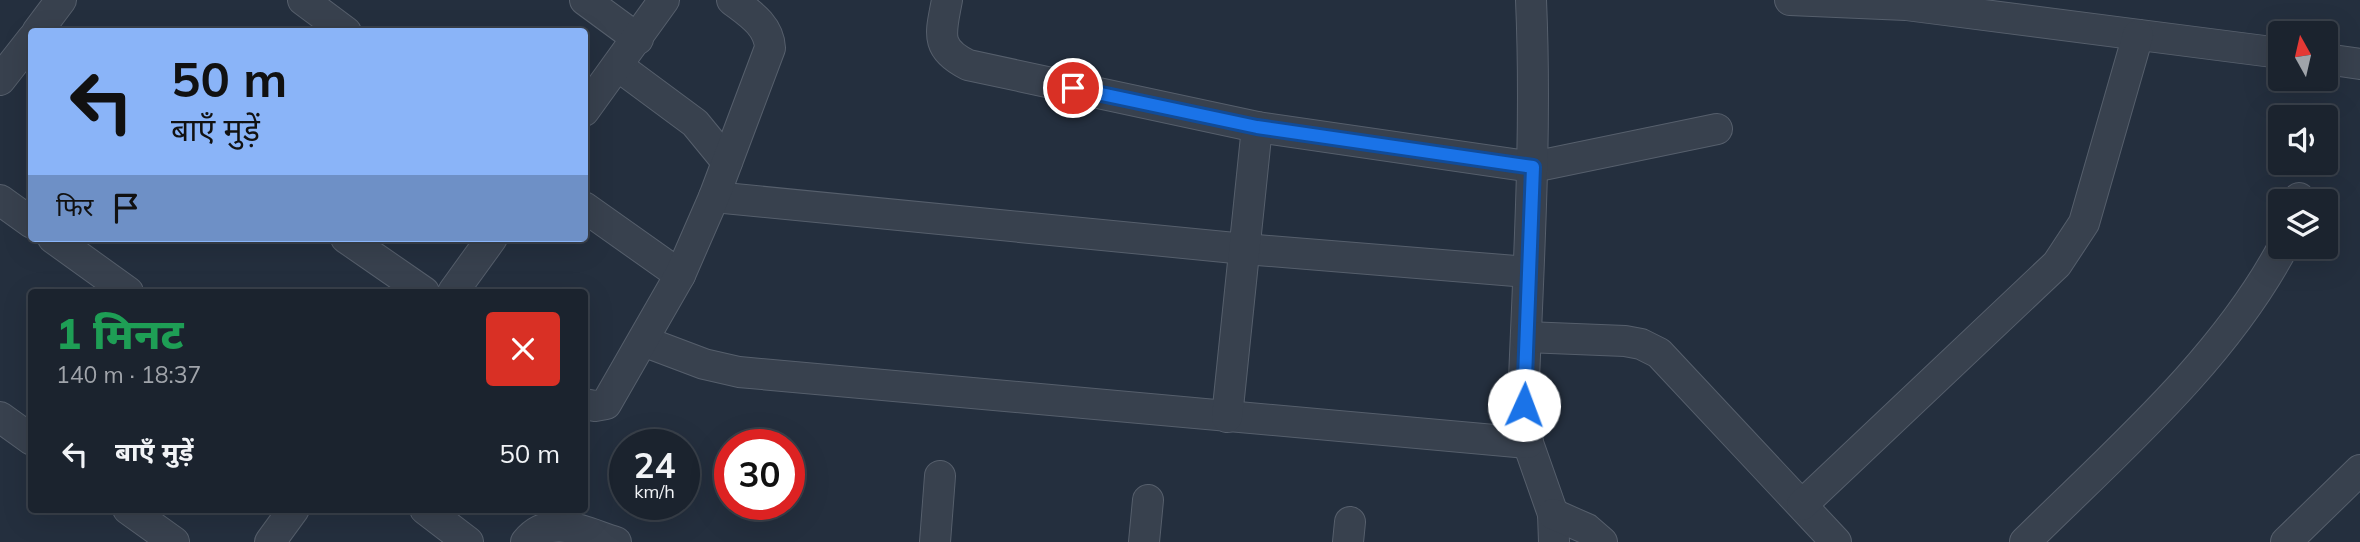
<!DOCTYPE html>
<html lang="hi">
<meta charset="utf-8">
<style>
:root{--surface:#1b232e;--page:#242b36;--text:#f1f3f6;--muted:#a0a4aa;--line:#39404a}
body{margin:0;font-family:Mulish,"Noto Sans Devanagari",sans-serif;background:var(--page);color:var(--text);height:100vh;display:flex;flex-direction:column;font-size:26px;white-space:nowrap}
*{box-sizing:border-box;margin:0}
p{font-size:23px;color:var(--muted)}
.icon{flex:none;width:38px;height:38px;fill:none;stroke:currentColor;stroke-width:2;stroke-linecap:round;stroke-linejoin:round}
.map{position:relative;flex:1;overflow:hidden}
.sheet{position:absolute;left:28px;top:289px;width:560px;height:224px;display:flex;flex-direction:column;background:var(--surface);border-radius:7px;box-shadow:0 7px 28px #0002,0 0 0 2px var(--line)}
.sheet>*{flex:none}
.banner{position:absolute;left:28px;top:28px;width:560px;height:214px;border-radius:7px;box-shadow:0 7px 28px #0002,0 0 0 2px var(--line);background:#8ab4f8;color:#111;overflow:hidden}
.needle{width:46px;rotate:352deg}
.buttons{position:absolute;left:2268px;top:21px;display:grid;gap:14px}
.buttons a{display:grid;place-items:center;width:70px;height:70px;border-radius:7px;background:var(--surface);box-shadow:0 7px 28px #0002,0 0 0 2px var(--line);font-size:35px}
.speed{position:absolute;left:609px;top:429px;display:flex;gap:14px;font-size:35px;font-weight:700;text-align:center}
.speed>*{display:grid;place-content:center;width:91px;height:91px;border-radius:50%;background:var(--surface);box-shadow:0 7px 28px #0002,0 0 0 2px var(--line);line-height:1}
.speed small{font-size:18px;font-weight:400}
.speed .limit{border:10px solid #d22;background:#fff;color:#111}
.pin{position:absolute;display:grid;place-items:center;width:60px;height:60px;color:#fff;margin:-30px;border:4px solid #fff;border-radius:50%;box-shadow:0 2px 7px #0007}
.me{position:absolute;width:77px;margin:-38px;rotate:2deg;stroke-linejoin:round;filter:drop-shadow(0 0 5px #0008)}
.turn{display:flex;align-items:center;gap:24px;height:147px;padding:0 28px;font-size:32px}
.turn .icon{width:91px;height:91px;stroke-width:2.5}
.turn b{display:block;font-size:49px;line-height:60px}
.then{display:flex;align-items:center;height:66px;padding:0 28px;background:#0003;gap:14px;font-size:26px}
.round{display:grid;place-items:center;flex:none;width:74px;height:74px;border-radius:7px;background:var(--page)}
.summary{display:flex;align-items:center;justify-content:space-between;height:119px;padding:0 28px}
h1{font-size:42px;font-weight:800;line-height:52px;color:#1e9e55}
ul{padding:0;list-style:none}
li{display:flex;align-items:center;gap:21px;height:91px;padding:0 28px}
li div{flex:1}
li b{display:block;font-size:26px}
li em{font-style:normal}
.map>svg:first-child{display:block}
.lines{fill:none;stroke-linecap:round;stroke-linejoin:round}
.street-casing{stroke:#565f6c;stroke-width:32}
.street{stroke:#38414e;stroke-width:30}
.route-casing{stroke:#114b97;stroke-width:18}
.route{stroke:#1a73e8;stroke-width:12}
</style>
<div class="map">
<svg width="2360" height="542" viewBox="0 0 2360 542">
<rect width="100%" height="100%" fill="#242f3e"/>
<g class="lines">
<!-- street casing -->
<g class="street-casing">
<g id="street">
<path d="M303,0L346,32"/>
<path d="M585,0L638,39"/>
<path d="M947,0C941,33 934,48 968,65L1257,127L1533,167L1717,129"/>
<path d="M1531,0C1537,135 1528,270 1523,405L1528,443L1553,514L1554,542"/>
<path d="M1790,0L1906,5L2280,53"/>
<path d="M37,32L61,0"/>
<path d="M2326,59L2360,64"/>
<path d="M618,66L695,123L727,162"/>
<path d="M0,80L32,39"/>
<path d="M584,111L664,0"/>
<path d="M714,197L1245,249L1528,272"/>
<path d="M0,200L32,223"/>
<path d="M2298,201L2299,198"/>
<path d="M584,207L680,275"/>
<path d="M53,238L128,292"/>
<path d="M346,238L424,292"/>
<path d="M453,292L492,238"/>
<path d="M1526,337L1625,341L1641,344L1659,353L1836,542"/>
<path d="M643,341L704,364L739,372L1528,443"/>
<path d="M584,404L595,406L606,404L680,275L714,197L770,48C769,25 749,13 732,0"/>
<path d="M0,417L32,440"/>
<path d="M1227,417L1257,127"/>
<path d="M1802,505L2057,264L2084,223L2138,35"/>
<path d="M128,509L174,542"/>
<path d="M425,509L468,542"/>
<path d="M1553,514L1587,529L1602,542"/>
<path d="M270,542L294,509"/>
<path d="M526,542C550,512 586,533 616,542"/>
<path d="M935,542L940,476"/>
<path d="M1144,542L1148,500"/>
<path d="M1348,542L1350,522"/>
<path d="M2025,542C2116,452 2223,360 2283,247"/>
<path d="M2286,542L2360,470"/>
</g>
</g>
<!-- street -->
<use href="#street" class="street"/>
</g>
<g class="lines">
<!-- route casing -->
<g class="route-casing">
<path id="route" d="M1073,88L1257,127L1533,167L1524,405"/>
</g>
<!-- route -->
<use href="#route" class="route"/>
</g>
</svg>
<div class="buttons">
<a><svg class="needle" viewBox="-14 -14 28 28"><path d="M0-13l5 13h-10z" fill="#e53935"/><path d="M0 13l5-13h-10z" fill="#a0a4aa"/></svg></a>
<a><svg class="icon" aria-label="sound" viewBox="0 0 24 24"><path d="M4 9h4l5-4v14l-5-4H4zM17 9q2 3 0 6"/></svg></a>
<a><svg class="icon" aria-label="layers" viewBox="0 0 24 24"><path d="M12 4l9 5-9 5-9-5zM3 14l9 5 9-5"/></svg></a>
</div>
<div class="speed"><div>24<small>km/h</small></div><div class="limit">30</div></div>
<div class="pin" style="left:1073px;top:88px;background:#d93025"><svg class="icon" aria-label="arrive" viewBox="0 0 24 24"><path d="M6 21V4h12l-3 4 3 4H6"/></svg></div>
<svg class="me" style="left:1524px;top:405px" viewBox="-20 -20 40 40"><circle r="19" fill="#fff"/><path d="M0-13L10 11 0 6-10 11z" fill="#1a73e8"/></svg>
<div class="banner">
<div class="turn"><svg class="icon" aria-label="left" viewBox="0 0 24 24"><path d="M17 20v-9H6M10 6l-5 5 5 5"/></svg><div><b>50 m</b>बाएँ मुड़ें</div></div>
<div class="then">फिर<svg class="icon" aria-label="arrive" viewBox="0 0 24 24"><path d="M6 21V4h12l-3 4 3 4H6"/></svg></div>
</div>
<section class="sheet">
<div class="summary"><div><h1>1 मिनट</h1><p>140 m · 18:37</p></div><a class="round" style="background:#d93025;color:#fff"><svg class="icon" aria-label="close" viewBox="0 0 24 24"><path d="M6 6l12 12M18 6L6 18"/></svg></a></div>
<ul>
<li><svg class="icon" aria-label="left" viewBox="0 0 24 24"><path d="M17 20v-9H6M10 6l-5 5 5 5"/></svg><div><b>बाएँ मुड़ें</b></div><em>50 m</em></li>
</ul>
</section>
</div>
